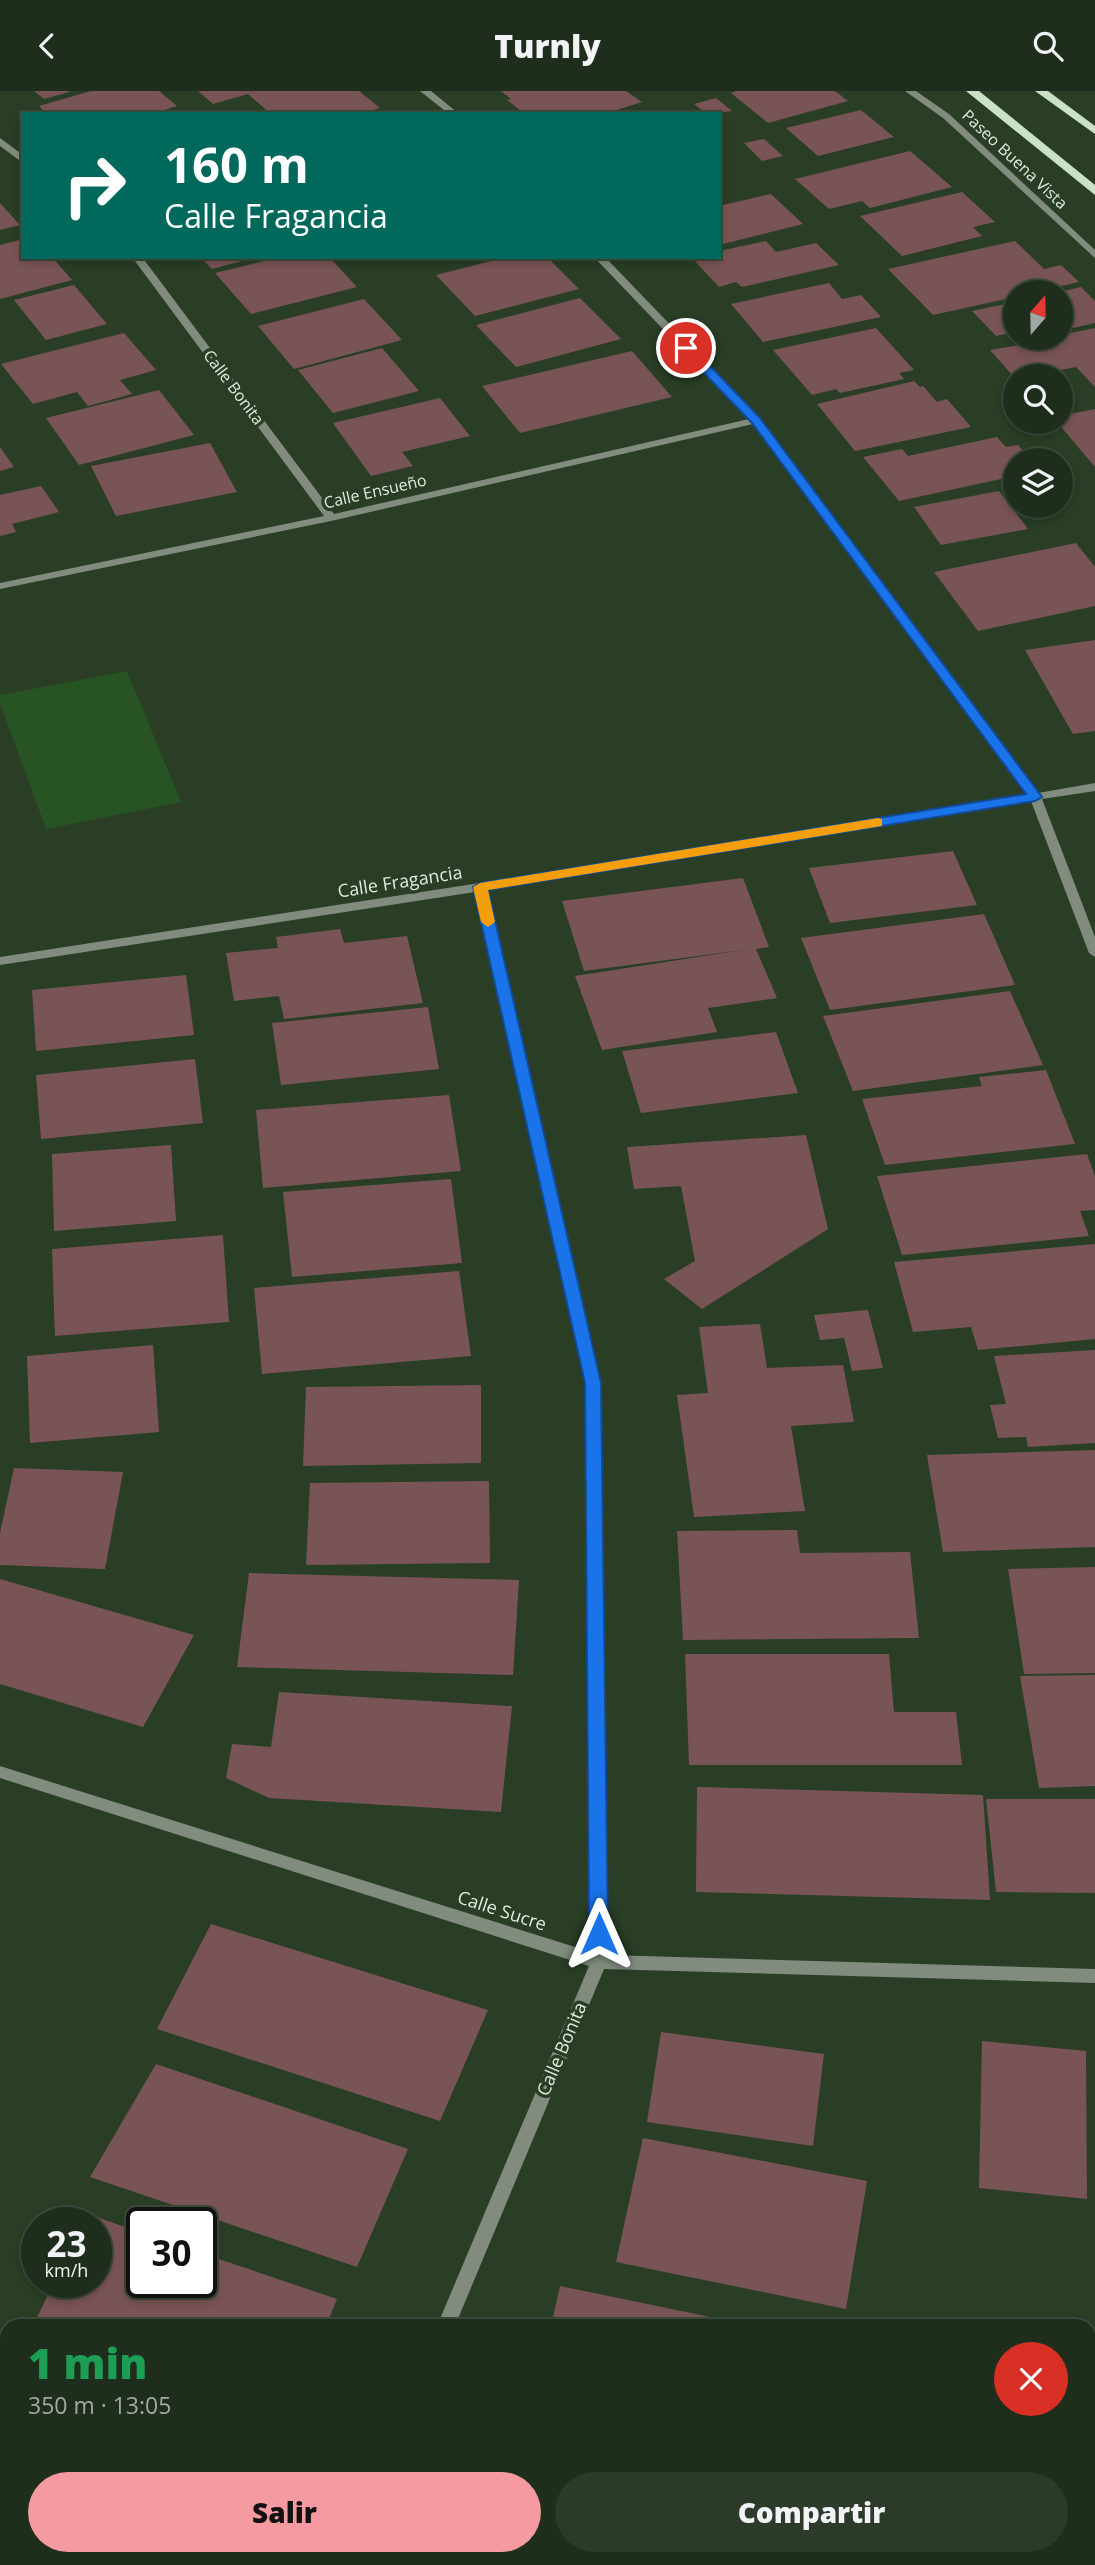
<!DOCTYPE html>
<html lang="es">
<meta charset="utf-8">
<style>
:root{--surface:#1f2e1c;--page:#2c3a29;--text:#f1f3f6;--muted:#a1a8a3;--line:#3c4a3b;--accent:#f49aa0}
body{margin:0;font-family:"Open Sans",sans-serif;background:var(--page);color:var(--text);height:100vh;display:flex;flex-direction:column;font-size:26px;white-space:nowrap}
*{box-sizing:border-box;margin:0}
p{font-size:23px;color:var(--muted)}
.icon{flex:none;width:38px;height:38px;fill:none;stroke:currentColor;stroke-width:2;stroke-linecap:round;stroke-linejoin:round}
.map{position:relative;flex:1;overflow:hidden}
.panel{position:absolute;left:0px;top:2228px;width:1096px;height:247px;display:flex;flex-direction:column;background:var(--surface);border-radius:21px 21px 0 0;box-shadow:0 4px 10px #0003,0 0 0 2px var(--line)}
.panel>*{flex:none}
.hud{position:absolute;left:21px;top:21px;width:700px;height:147px;border-radius:0px;box-shadow:0 4px 10px #0003,0 0 0 2px var(--line);background:#00695c;color:#fff;overflow:hidden}
.needle{width:46px;rotate:20deg}
.tools{position:absolute;left:1003px;top:189px;display:grid;gap:14px}
.tools a{display:grid;place-items:center;width:70px;height:70px;border-radius:50%;background:var(--surface);box-shadow:0 4px 10px #0003,0 0 0 2px var(--line);font-size:35px}
.speed{position:absolute;left:21px;top:2116px;display:flex;gap:14px;font-size:35px;font-weight:700;text-align:center}
.speed>*{display:grid;place-content:center;width:91px;height:91px;border-radius:50%;background:var(--surface);box-shadow:0 4px 10px #0003,0 0 0 2px var(--line);line-height:1}
.speed small{font-size:18px;font-weight:400}
.speed .limit{border:4px solid #111;border-radius:10px;background:#fff;color:#111}
.pin{position:absolute;display:grid;place-items:center;width:60px;height:60px;color:#fff;margin:-30px;border:4px solid #fff;border-radius:50%;box-shadow:0 2px 7px #0007}
.me{position:absolute;width:77px;margin:-38px;rotate:0deg;stroke-linejoin:round;filter:drop-shadow(0 0 5px #0008)}
.turn{display:flex;align-items:center;gap:24px;height:147px;padding:0 28px;font-size:32px}
.turn .icon{width:91px;height:91px;stroke-width:2.5}
.turn b{display:block;font-size:49px;line-height:60px}
.round{display:grid;place-items:center;flex:none;width:74px;height:74px;border-radius:37px;background:var(--page)}
.headline{display:flex;align-items:center;justify-content:space-between;height:119px;padding:0 28px}
h1{font-size:42px;font-weight:800;line-height:52px;color:#1e9e55}
.button{display:flex;gap:14px;margin-top:auto;padding:14px 28px}
.button a{flex:1;height:80px;border-radius:42px;background:var(--accent);color:#111;font-size:28px;font-weight:800;line-height:80px;text-align:center}
.button a+a{background:var(--page);color:var(--text)}
header{display:flex;justify-content:space-between;align-items:center;height:91px;padding:0 28px;background:var(--surface);font-size:32px;font-weight:800}
.map>svg:first-child{display:block}
.green{fill:#285322}
.building{fill:#795456}
.lines{fill:none;stroke-linecap:round;stroke-linejoin:round}
.minor{fill:#818c7f;fill-rule:evenodd}
.primary{fill:#cbe1c7;fill-rule:evenodd}
.route{fill:#1a73e8;stroke:#114b97;stroke-width:2}
.slow{fill:#f59e0b}
.labels{text-anchor:middle;stroke-width:7;stroke-linejoin:round;paint-order:stroke}
.far-street-label{font-size:16px;fill:#deecdc;stroke:#293e25}
.street-label{font-size:18px;fill:#deecdc;stroke:#293e25}
</style>
<header><svg class="icon" aria-label="back" viewBox="0 0 24 24"><path d="M15 5l-7 7 7 7"/></svg>Turnly<svg class="icon" aria-label="search" viewBox="0 0 24 24"><circle cx="10" cy="10" r="6"/><path d="M15 15l6 6"/></svg></header>
<div class="map">
<svg width="1095" height="2474" viewBox="0 0 1095 2474">
<rect width="100%" height="100%" fill="#293e25"/>
<!-- green -->
<path class="green" d="M127,580L181,711L46,738L0,612V604Z"/>
<!-- building -->
<g class="building">
<path d="M34,0H69V1L44,8Z"/>
<path d="M91,0H159L177,15L152,23H47L39,15Z"/>
<path d="M198,0H359L380,17L360,23H271L248,3L213,13Z"/>
<path d="M501,0H626L642,11L604,23H525L507,9L511,8Z"/>
<path d="M736,0H835L848,10L768,32L731,2Z"/>
<path d="M716,7L732,20L707,23L694,13Z"/>
<path d="M861,19L894,46L818,65L786,37Z"/>
<path d="M764,48L783,65L762,70L744,52Z"/>
<path d="M910,60L952,96L870,117L862,110L829,118L795,88Z"/>
<path d="M962,101L995,131L973,136L982,145L902,165L860,125Z"/>
<path d="M771,103L803,133L719,154V115Z"/>
<path d="M0,112L20,134L0,139Z"/>
<path d="M23,148V166H52L72,189L0,208V154Z"/>
<path d="M766,150L776,161L816,152L839,174L742,196L736,191L719,196L691,166H719V160Z"/>
<path d="M1015,150L1044,178L1061,174L1079,191L1035,201H1015V206L933,224L888,178Z"/>
<path d="M200,166H253L254,167L212,178Z"/>
<path d="M280,166H329L357,196L251,223L215,182Z"/>
<path d="M507,166H547L579,198L475,225L436,184Z"/>
<path d="M829,192L842,208L861,204L881,226L763,251L731,213Z"/>
<path d="M74,194L107,233L46,249L14,209Z"/>
<path d="M1081,196L1095,210V232L1060,240V201Z"/>
<path d="M580,207L621,248L516,276L476,234Z"/>
<path d="M364,208L402,249L294,278L258,235Z"/>
<path d="M1015,211V241L996,245L972,220Z"/>
<path d="M876,237L914,279L899,282L904,288L840,302L836,298L812,304L773,259Z"/>
<path d="M1095,237V296L1076,276L1031,285H1013L990,259L1060,247V244Z"/>
<path d="M124,242L156,279L120,289L132,303L88,315L77,301L33,313L1,273Z"/>
<path d="M382,257L419,300L333,322L298,279Z"/>
<path d="M632,260L672,306L520,342L482,295Z"/>
<path d="M914,290L920,296L923,295L937,311L947,308L971,336L855,360L817,313Z"/>
<path d="M159,299L194,344L79,374L46,327Z"/>
<path d="M440,307L470,345L402,361L413,375L371,385L333,332Z"/>
<path d="M1095,318V376L1057,331H1060V325Z"/>
<path d="M997,346L1006,356L1018,354L1031,369H1015V385L899,410L863,366L902,358L908,365Z"/>
<path d="M210,352L237,401L116,425L91,375Z"/>
<path d="M0,356L14,376L0,380Z"/>
<path d="M41,395L59,421L12,433L16,441L0,445V404Z"/>
<path d="M999,400L1028,438L941,454L914,416Z"/>
<path d="M1076,452L1095,476V515L978,540L934,481Z"/>
<path d="M1095,549V640L1073,643L1025,559Z"/>
<path d="M953,760L977,814L830,832L809,777Z"/>
<path d="M743,787L769,856L756,858L777,907L708,917L717,941L602,959L575,885L743,859L584,880L562,810Z"/>
<path d="M984,823L1015,894L830,919L801,847Z"/>
<path d="M340,838L344,852L407,845L423,912L284,928L279,905L234,910L226,862L278,857L276,846Z"/>
<path d="M186,884L194,944L36,960L32,899Z"/>
<path d="M1010,900L1043,974L853,1000L823,925Z"/>
<path d="M428,916L439,978L281,994L272,932Z"/>
<path d="M776,941L798,1002L641,1022L622,960Z"/>
<path d="M195,968L203,1032L41,1048L36,984Z"/>
<path d="M1046,979L1075,1053L885,1074L862,1008L982,995L979,986Z"/>
<path d="M449,1004L461,1080L263,1097L256,1019Z"/>
<path d="M806,1044L828,1138L702,1218L664,1188L695,1170L681,1095L634,1098L627,1056Z"/>
<path d="M171,1054L176,1130L54,1140L52,1063Z"/>
<path d="M1087,1063L1095,1085V1119L1080,1120L1089,1145L902,1164L877,1085Z"/>
<path d="M451,1088L462,1172L292,1186L283,1101Z"/>
<path d="M223,1144L229,1231L55,1245L52,1158Z"/>
<path d="M1095,1153V1248L978,1259L971,1236L913,1241L894,1171Z"/>
<path d="M459,1180L471,1265L262,1283L254,1197Z"/>
<path d="M868,1219L883,1277L852,1280L844,1247L820,1249L814,1224Z"/>
<path d="M760,1233L767,1277L843,1274L854,1331L791,1335L805,1420L694,1426L677,1304L708,1302L699,1236Z"/>
<path d="M153,1254L159,1341L30,1352L27,1265Z"/>
<path d="M1095,1259V1352L1028,1356L1026,1346L998,1347L990,1314L1006,1313L994,1265Z"/>
<path d="M481,1294V1372L303,1375L306,1296Z"/>
<path d="M1095,1359V1456L943,1461L927,1364Z"/>
<path d="M14,1377L123,1381L105,1478L0,1474V1442Z"/>
<path d="M489,1390L490,1472L306,1474L310,1392Z"/>
<path d="M797,1439L800,1462L910,1461L919,1547L683,1549L677,1440Z"/>
<path d="M1095,1476V1582L1024,1583L1008,1478Z"/>
<path d="M249,1482L519,1489L513,1584L237,1576Z"/>
<path d="M0,1488L194,1544L143,1636L0,1593Z"/>
<path d="M685,1563H889L894,1621H956L962,1674H689Z"/>
<path d="M1095,1584V1695L1039,1697L1020,1585Z"/>
<path d="M279,1601L512,1615L501,1721L269,1707L226,1687L232,1653L271,1656Z"/>
<path d="M697,1696L983,1704L990,1809L696,1801Z"/>
<path d="M986,1708H1095V1802L996,1801Z"/>
<path d="M211,1833L488,1919L440,2030L157,1938Z"/>
<path d="M661,1941L824,1963L813,2055L647,2031Z"/>
<path d="M982,1950L1086,1960L1087,2108L979,2097Z"/>
<path d="M156,1973L408,2058L357,2176L90,2086Z"/>
<path d="M643,2047L867,2090L846,2218L616,2171Z"/>
<path d="M88,2123L142,2142V2191H201V2162L337,2208L326,2235H33L54,2191H96V2132H84Z"/>
<path d="M560,2195L749,2234L748,2235H551Z"/>
<path d="M0,2286L7,2289V2446L0,2444Z"/>
<path d="M1088,2317L1095,2318V2463L1088,2461Z"/>
<path d="M65,2468H218L215,2474H82Z"/>
<path d="M497,2468H842L841,2474H496Z"/>
<path d="M903,2468H1080L1095,2471V2474H902Z"/>
</g>
<g class="lines">
<!-- minor -->
<g class="minor">
<path d="M420,0H431L459,23H449Z"/>
<path d="M905,0H916L949,23L1095,159V167L943,27Z"/>
<path d="M0,47L23,64V72L0,55Z"/>
<path d="M132,166H142L334,423L749,328L594,166H605L760,327L1038,702L1095,692V700L1042,708L1095,846V866L1089,862L1031,710L487,799L600,1292L607,1864L1095,1878V1892L604,1878L455,2235H437L589,1875L0,1687V1675L591,1861L586,1292L475,801L0,874V866L480,792L1027,703L753,333L331,430L0,498V492L324,425Z"/>
<path d="M339,2468H357L355,2474H337Z"/>
</g>
<!-- primary -->
<g class="primary">
<path d="M966,0H979L1095,94V104Z"/>
<path d="M1035,0H1048L1095,35V43Z"/>
</g>
</g>
<!-- route -->
<path class="route" d="M682,254H690L760,327L1042,706L1035,710L488,799L601,1292L608,1843L605,1849L599,1851L592,1849L589,1843L585,1292L473,796L480,792L1026,703L752,332L682,259Z"/>
<!-- slow -->
<path class="slow" d="M878,727L882,728V735L488,799L495,831L488,836L481,831L473,796L480,792Z"/>
<g class="labels">
<!-- far-street labels -->
<g class="far-street-label">
<text transform="translate(1015 68) rotate(43)" y="6">Paseo Buena Vista</text>
<text transform="translate(234 296) rotate(53)" y="6">Calle Bonita</text>
<text transform="translate(375 400) rotate(-13)" y="6">Calle Ensueño</text>
</g>
<!-- street labels -->
<g class="street-label">
<text transform="translate(400 791) rotate(-9)" y="6">Calle Fragancia</text>
<text transform="translate(502 1820) rotate(18)" y="6">Calle Sucre</text>
<text transform="translate(562 1958) rotate(-67)" y="6">Calle Bonita</text>
</g>
</g>
</svg>
<div class="tools">
<a><svg class="needle" viewBox="-14 -14 28 28"><path d="M0-13l5 13h-10z" fill="#e53935"/><path d="M0 13l5-13h-10z" fill="#a1a8a3"/></svg></a>
<a><svg class="icon" aria-label="search" viewBox="0 0 24 24"><circle cx="10" cy="10" r="6"/><path d="M15 15l6 6"/></svg></a>
<a><svg class="icon" aria-label="layers" viewBox="0 0 24 24"><path d="M12 4l9 5-9 5-9-5zM3 14l9 5 9-5"/></svg></a>
</div>
<div class="speed"><div>23<small>km/h</small></div><div class="limit">30</div></div>
<div class="pin" style="left:686px;top:257px;background:#d93025"><svg class="icon" aria-label="arrive" viewBox="0 0 24 24"><path d="M6 21V4h12l-3 4 3 4H6"/></svg></div>
<svg class="me" style="left:599px;top:1843px" viewBox="-20 -20 40 40"><path d="M0-17L14 15 0 8-14 15z" fill="#1a73e8" stroke="#fff" stroke-width="4"/></svg>
<div class="hud">
<div class="turn"><svg class="icon" aria-label="right" viewBox="0 0 24 24"><path d="M7 20v-9h11M14 6l5 5-5 5"/></svg><div><b>160 m</b>Calle Fragancia</div></div>
</div>
<section class="panel">
<div class="headline"><div><h1>1 min</h1><p>350 m · 13:05</p></div><a class="round" style="background:#d93025;color:#fff"><svg class="icon" aria-label="close" viewBox="0 0 24 24"><path d="M6 6l12 12M18 6L6 18"/></svg></a></div>
<div class="button"><a>Salir</a><a>Compartir</a></div>
</section>
</div>
